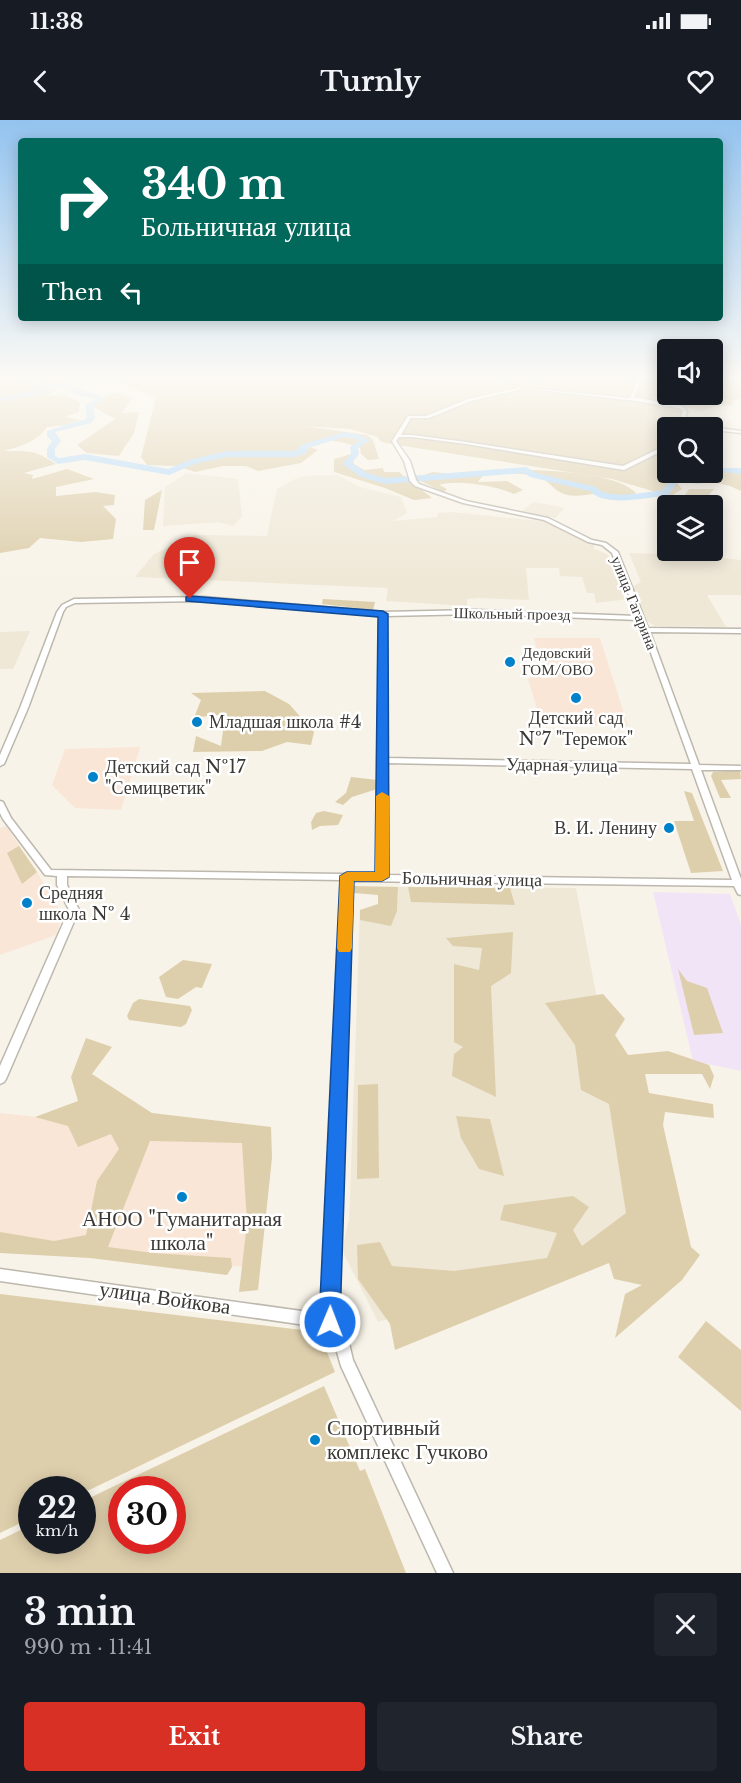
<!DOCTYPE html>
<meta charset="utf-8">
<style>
:root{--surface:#171b24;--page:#20242c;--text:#f1f3f6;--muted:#9ea1a6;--accent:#d93025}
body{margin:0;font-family:"Libre Baskerville",serif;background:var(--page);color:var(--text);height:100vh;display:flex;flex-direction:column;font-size:22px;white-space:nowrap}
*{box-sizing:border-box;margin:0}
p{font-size:20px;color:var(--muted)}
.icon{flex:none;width:33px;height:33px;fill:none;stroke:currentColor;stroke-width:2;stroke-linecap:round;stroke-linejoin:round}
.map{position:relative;height:1453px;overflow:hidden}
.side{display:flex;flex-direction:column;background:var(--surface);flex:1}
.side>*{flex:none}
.guide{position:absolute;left:18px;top:18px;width:705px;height:183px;border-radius:6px;box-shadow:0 3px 15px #0003;background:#00695c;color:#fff;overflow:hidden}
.buttons{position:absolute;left:657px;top:219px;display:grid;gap:12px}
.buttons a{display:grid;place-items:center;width:66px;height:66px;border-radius:6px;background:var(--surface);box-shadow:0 3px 15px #0003;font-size:30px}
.speed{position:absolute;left:18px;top:1356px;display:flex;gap:12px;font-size:30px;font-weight:700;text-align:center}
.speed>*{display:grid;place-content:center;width:78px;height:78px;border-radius:50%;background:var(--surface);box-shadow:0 3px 15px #0003;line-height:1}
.speed small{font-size:15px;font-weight:400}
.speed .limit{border:9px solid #d22;background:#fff;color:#111}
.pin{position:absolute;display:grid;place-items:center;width:51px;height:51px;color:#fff;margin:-62px -26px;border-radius:50% 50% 50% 0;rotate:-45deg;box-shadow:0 0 6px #0007}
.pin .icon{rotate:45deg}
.me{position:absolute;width:66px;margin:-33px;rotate:1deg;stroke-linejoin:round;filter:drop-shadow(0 0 4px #0008)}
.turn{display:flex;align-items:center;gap:21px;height:126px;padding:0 24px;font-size:27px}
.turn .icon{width:78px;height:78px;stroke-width:2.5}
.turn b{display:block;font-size:42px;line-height:51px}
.then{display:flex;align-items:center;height:57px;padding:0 24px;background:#0003;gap:12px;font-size:22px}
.round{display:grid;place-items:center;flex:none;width:63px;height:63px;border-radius:6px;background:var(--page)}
.head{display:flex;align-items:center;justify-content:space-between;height:102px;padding:0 24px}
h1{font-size:36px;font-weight:800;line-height:45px}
.cta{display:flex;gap:12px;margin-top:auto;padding:12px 24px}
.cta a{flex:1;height:69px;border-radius:6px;background:var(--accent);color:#fff;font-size:24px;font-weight:800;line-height:69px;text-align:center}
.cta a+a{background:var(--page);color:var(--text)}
.status{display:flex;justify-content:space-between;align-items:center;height:42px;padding:0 30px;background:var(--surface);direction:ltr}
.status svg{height:16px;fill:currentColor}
header{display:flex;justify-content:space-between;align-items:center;height:78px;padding:0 24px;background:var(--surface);font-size:27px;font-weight:800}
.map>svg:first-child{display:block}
.commercial{fill:#f2e4f7}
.built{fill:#efe8d7}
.education{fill:#f9e6d6}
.green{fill:#decfac;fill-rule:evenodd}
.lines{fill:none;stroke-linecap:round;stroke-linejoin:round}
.river{fill:#b5dafa;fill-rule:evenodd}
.minor-casing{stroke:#bdb8ae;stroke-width:3}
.minor{fill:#fff;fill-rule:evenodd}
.route{fill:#1a73e8;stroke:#114b97;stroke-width:1.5}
.slow{fill:#f59e0b}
.poi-dot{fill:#0181c9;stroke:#fff;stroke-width:2}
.labels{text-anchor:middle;stroke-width:5;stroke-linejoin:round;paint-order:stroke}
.far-street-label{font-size:15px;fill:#3b3935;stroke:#fff}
.far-poi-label{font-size:15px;fill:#3b3935;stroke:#fff;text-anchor:start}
.poi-label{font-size:18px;fill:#3b3935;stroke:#fff;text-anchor:start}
.street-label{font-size:18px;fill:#3b3935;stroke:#fff}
.near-poi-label{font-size:21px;fill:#3b3935;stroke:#fff}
.near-street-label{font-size:21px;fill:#3b3935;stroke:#fff}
</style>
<div class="status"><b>11:38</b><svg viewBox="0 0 49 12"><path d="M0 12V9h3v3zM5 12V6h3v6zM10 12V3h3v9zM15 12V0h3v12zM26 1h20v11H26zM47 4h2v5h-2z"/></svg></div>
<header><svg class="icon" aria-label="back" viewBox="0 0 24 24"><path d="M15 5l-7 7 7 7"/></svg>Turnly<svg class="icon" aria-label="heart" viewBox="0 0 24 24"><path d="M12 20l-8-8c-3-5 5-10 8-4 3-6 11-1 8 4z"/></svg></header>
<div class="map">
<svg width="741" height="1453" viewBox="0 0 741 1453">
<rect width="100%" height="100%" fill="#f8f3e8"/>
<!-- commercial -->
<path class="commercial" d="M653,772L730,774L741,805V951L693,941Z"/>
<!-- built -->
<g class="built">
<path d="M187,353L238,359L242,396L233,406L219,402L163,406L165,367Z"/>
<path d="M319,355H338L360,367L401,377L407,393L393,401L437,397L438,393L452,392L549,402L595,424L594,429L607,434L616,447L629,479L596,483L594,473H587L582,457L560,456L559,448H526L529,480L479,478L467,479V486L386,481L388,468L135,457L154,434L195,415L267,416L277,369L299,357Z"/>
<path d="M533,382L551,385L565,388L555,398L522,391Z"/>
<path d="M629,433L701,435L741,440V475H707L726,507L655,506L645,500L633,466L641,462Z"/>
<path d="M30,511L13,549H0V512Z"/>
<path d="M398,767L576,768L642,1116L378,1202L342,1130L349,1100L350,1077L360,790H397Z"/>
</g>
<!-- education -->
<g class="education">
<path d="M534,518H600L628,606L558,605L540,598L528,559L543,553Z"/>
<path d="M140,627L121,690L75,688L52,665L65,629Z"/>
<path d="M6,706L37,752L62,795L56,815L0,835V708Z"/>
<path d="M0,993L137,1008L255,1024L245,1147L0,1120Z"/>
</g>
<!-- green -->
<g class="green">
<path d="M0,257H66V264L47,276L64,275L80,282L79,292L65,297L80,300L65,305L47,307C35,323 21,326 4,331C28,331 34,329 56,344L24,353L33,355L32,359L67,349L94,359L56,367V376L95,372L115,375L114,385L103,386L116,399L113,419L81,422L40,418L29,428L0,433Z"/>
<path d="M105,257H476L513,264L481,257H540L533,259L542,262L548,258L545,257H667V264L663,273L656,275L712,274L713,271L731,268L713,265V257H741V278L733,281L732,285L715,286L702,291L684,287L689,292L686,299L698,303V307L668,308V352L701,353L700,355C715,355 726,348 741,351V371L730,366L684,356L678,357L677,363L682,369L673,375L664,376C660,372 623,363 613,359L385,323L380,321L378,317L350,309L305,306L367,315L373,320L379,339L368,340L361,334L360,328C345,322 326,318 310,322L307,326L318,330L301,343L258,351L246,346H223L195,352L178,346L147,345L141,337L156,278Z"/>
<path d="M116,272L133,278L122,293L139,292L134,313L119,336L87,333L77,325L115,299L87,283Z"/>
<path d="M351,334L354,344L364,350L383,348L384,352H399L432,378L414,380L385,368L334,352V339Z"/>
<path d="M503,349C533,350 615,350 636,373C624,379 611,374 599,374C586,373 572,380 558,371C548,364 549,360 535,356C519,352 499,353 483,355L478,362L507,361L523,370L514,374C497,366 457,359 439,365L447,369L444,372L414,358L433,352L452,354Z"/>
<path d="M689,369H714L701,385H681L685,383V375Z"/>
<path d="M162,370L154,410H143L145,380Z"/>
<path d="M323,479L375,482L373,490L322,484Z"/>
<path d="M265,571L289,584L314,612L311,625L287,622L262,631L193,632L196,616L221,626L223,611L219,595L199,597L195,595L201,580L191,573Z"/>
<path d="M740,650L741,659L721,660L731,678H720L711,656L713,652Z"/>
<path d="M351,657L378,660L377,669L352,677L343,685L335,682L346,673Z"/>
<path d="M684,671L692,673L723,751L691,753L674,701H694Z"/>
<path d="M324,691L343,695L338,705L320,706L312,710L311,702L316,693Z"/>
<path d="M19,726L37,752L22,764L7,733Z"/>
<path d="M354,766L398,767L397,791L391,806L360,800V790L378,784V775L354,773Z"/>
<path d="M408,767L510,768L515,785L411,782Z"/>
<path d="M513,812L511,853L491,866L496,977L452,956L454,934L463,927L454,922V844L479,850L482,828L453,826L446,818Z"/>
<path d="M183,840L212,844L202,868L196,867L178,879L166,877L159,857Z"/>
<path d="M678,849L687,861L707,868L723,913L694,915Z"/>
<path d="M603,874L625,899L615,915L628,935L668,931L709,945L714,956L710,969L702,954H645L649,973L713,984L714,998L665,992L663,1005L691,1127L700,1135L682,1160L615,1218L625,1174L642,1165L614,1159L609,1143L395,1230L390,1204L358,1159L357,1125L380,1122L392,1146L454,1151L547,1138L557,1113L500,1100L504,1085L573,1076L589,1087L573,1110L582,1126L626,1093L609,984L581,970L575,925L545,883Z"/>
<path d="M139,879L190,886L192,890L186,904L181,907L129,900L127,896L133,883Z"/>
<path d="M86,918L112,927L92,954L152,993L271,1007L272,1038L258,1170L239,1172L247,1103L242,1023L150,1021L108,1127L153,1133L231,1138L232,1147L227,1155L90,1138L0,1133V1112L54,1121L86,1115L97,1061L119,1029L111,1014L78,1027L68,1006L35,997L78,981L71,957Z"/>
<path d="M378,964L379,1058L357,1059L358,965Z"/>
<path d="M456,996L490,999L504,1056L479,1049L461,1018Z"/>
<path d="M0,1174L319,1212L335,1252L83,1373L82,1370H32L31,1398L0,1413Z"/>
<path d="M706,1201L741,1230V1291L678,1237Z"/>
<path d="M324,1266L360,1351L365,1349L406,1453H0V1420L31,1405L32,1420H82L83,1381ZM122,1370H172V1420H122Z"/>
</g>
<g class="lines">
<!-- river -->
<path class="river" d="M37,257H47L34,264H67L105,278L93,287L95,298L91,303L55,312L61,321L55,329V336L59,338L85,334L168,349L189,340L227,331H295L301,325L344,312L357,314L370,320L358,328L359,334L352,343L367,353L385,358L526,347L536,353L596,367C610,381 644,372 663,370L673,354L697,358L714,354L712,348H741V354L723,352L724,357L697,364L679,359L669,375L666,376C645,377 606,388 590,371L530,357L524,353L385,364L361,357L344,345L343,343L351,334L350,327L360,320L344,317L308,328L306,333L296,337H227L195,344L169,355L85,340L58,344L47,337V329L52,321L47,316V311L85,299L87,298L85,286L95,279L80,276L66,268L43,270V274L0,281V277L36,270L26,265L30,259Z"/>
<!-- minor casing -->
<g class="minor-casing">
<g id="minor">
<path d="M639,257H643L634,277L682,286L687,291L685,300L712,307L741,311V313L712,310V308H704L681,302L680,299L683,291L679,288L636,281L537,270L539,269L630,278Z"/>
<path d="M521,267L523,269L471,281L429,298H411L401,315H412L466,322L623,346L656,330L668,318V323L660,332L624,350L466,324L412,317H399L396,321L410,341L416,360L419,364L466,381L548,398L592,420L606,423L618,432L648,508L741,509V513L650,512L699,645L741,646V650H701L741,759V775L738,774L734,766L351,761L337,1201L349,1223L353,1240L453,1453H437L341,1246L335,1225L326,1208L0,1161V1149L323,1194L342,760L67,756V765L79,790L6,959L4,962L0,964V946L69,790L57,765V756L45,755L3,699L0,693V681L3,682L11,698L51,750L343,754L347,753L351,754L377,755L380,496L203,481L75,483L66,487L63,492L28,588L4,644L0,646V635L20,588L57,492L62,485L74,479L203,477L383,492L476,490L637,496L612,433L602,425L588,422L544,400L463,383L415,366L410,361L404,341L392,321L408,296H426L468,279ZM476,494L639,500L691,644L387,638L386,496ZM387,643L692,649L732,760L387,755Z"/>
</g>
</g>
<!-- minor -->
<use href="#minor" class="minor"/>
</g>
<!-- sky -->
<linearGradient id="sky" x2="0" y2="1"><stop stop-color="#93c3ef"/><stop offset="0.56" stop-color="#fcfaf5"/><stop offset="1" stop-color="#fcfaf5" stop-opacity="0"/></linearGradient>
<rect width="741" height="461" fill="url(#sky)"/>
<!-- route -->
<path class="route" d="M190,476L383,491L388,494L389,757L382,761H354L340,1202L337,1209L330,1213L322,1209L319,1202L340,756L347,752H375L378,497L186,481V477Z"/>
<!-- slow -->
<path class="slow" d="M382,672L389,676V757L382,761H354L352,828L350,832H339L337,828L340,756L347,752H375L376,676Z"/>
<!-- markers -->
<g class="poi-dot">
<circle cx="510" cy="542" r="6"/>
<circle cx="576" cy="578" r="6"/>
<circle cx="197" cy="602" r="6"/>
<circle cx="93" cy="657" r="6"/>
<circle cx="669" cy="708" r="6"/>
<circle cx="27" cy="783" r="6"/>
<circle cx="182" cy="1077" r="6"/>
<circle cx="315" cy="1320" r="6"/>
</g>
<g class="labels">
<!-- far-street labels -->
<g class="far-street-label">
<text transform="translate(634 483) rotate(68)" y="5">улица Гагарина</text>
<text transform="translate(512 494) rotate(1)" y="5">Школьный проезд</text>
</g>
<!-- far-poi labels -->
<g class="far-poi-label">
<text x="522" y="538">Дедовский<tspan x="522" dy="17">ГОМ/ОВО</tspan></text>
</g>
<!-- poi labels -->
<g class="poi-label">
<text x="576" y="604" text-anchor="middle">Детский сад<tspan x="576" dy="21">№7 "Теремок"</tspan></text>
<text x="209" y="608">Младшая школа #4</text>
<text x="105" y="653">Детский сад №17<tspan x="105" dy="21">"Семицветик"</tspan></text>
<text x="657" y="714" text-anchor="end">В. И. Ленину</text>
<text x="39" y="779">Средняя<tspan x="39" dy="21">школа № 4</tspan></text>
</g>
<!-- street labels -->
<g class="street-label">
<text transform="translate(562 645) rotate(1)" y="6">Ударная улица</text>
<text transform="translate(472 759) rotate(1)" y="6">Больничная улица</text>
</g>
<!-- near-poi labels -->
<g class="near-poi-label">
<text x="182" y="1106">АНОО "Гуманитарная<tspan x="182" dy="24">школа"</tspan></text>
<text x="327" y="1315" text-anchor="start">Спортивный<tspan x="327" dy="24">комплекс Гучково</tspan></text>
</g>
<!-- near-street labels -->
<g class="near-street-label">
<text transform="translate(165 1178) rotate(8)" y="7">улица Войкова</text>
</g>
</g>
</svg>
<div class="buttons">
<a><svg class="icon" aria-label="sound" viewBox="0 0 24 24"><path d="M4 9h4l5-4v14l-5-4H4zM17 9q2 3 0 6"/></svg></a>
<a><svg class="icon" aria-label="search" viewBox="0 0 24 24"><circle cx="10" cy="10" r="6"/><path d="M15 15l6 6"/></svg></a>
<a><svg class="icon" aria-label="layers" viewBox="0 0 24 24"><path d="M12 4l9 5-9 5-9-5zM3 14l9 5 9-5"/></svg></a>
</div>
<div class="speed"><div>22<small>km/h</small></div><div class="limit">30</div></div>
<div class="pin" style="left:190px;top:479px;background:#d93025"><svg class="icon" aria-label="arrive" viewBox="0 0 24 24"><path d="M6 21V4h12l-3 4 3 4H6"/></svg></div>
<svg class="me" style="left:330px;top:1202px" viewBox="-20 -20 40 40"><circle r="17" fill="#1a73e8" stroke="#fff" stroke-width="3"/><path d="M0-11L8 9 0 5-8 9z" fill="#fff"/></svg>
<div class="guide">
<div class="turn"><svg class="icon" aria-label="right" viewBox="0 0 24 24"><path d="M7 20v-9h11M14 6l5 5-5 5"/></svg><div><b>340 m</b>Больничная улица</div></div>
<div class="then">Then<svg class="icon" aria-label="left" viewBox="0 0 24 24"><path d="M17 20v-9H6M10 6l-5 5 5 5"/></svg></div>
</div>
</div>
<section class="side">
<div class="head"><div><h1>3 min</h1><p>990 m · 11:41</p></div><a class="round"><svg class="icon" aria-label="close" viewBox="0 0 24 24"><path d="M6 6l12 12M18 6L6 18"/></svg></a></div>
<div class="cta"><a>Exit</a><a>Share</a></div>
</section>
